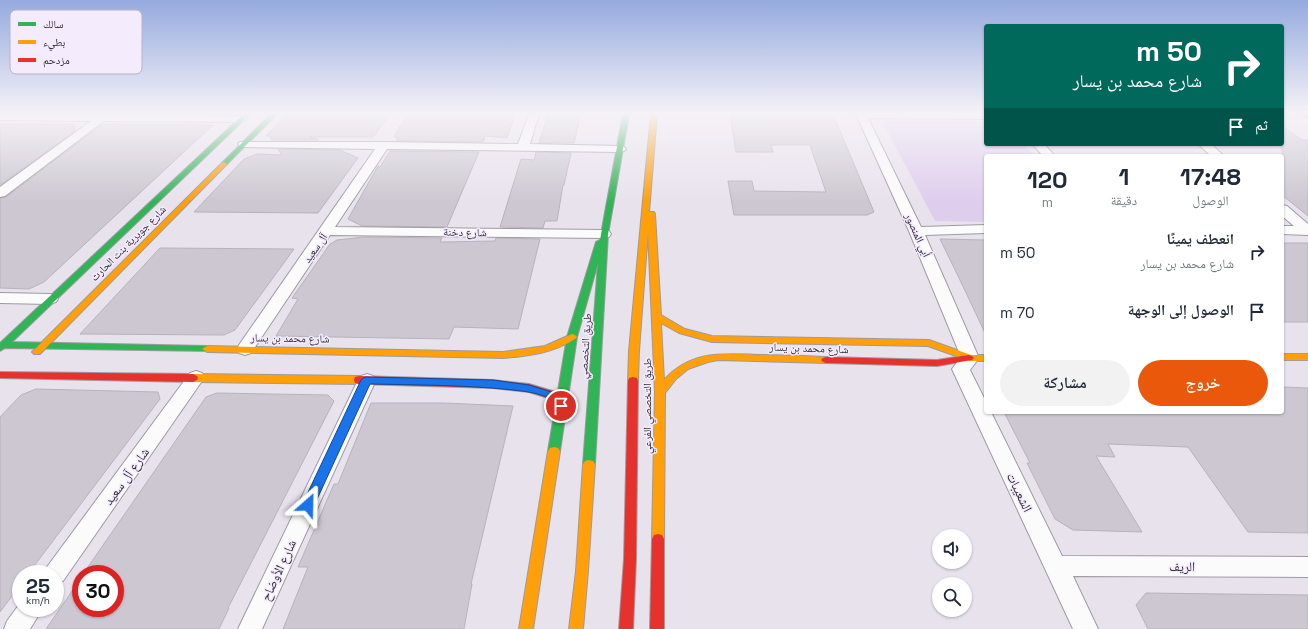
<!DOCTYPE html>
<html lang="ar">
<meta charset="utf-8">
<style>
:root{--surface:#fff;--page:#f2f2f3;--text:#1f2937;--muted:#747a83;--accent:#ea580c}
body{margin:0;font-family:"Space Grotesk","Noto Naskh Arabic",sans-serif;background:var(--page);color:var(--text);direction:rtl;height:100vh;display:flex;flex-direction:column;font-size:15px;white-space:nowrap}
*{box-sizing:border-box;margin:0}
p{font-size:13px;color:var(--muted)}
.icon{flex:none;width:22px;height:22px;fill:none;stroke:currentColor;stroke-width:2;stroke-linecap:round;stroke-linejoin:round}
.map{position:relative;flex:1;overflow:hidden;direction:ltr}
.details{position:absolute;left:984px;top:154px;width:300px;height:260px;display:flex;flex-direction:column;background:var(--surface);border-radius:4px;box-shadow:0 1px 3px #0004;direction:rtl}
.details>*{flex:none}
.hud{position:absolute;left:984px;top:24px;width:300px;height:122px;border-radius:4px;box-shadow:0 1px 3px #0004;direction:rtl;background:#00695c;color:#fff;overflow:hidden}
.tools{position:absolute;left:932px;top:529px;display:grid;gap:8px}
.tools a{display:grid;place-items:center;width:40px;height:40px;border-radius:50%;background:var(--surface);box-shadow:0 1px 3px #0004;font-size:20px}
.speed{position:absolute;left:12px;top:565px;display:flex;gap:8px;font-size:20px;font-weight:700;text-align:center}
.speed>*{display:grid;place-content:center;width:52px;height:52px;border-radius:50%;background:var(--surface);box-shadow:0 1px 3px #0004;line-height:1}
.speed small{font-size:10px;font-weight:400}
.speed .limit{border:6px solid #d22;background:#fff;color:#111}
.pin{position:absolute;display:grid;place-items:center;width:34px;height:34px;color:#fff;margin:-17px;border:2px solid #fff;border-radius:50%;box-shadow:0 1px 4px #0007}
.me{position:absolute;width:44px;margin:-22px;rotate:25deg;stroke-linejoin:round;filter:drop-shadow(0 0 3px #0008)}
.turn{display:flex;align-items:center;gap:14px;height:84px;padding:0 16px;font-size:18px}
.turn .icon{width:52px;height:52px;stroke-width:2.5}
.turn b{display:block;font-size:28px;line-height:34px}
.then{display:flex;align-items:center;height:38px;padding:0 16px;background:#0003;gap:8px;font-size:15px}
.eta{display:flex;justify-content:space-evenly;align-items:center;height:68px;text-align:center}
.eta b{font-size:24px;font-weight:600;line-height:28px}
.action{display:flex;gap:8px;margin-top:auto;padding:8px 16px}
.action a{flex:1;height:46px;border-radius:24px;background:var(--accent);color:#fff;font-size:16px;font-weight:600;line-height:46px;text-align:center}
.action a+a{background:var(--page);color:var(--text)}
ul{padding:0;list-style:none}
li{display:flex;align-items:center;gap:12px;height:60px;padding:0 16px}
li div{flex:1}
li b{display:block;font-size:15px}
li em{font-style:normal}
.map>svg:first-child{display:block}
.green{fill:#decded}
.building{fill:#ccc7d0;stroke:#b7b2bc}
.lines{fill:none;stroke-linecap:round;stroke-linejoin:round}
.street-casing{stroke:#9e9aa2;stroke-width:2}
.fast-casing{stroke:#9e9aa2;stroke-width:2}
.slow-casing{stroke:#9e9aa2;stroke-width:2}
.jam-casing{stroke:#9e9aa2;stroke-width:2}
.street{fill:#fcfbfc;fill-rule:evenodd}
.fast{fill:#30b455;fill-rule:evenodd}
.slow{fill:#ff9f0a;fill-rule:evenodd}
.jam{fill:#e5322d;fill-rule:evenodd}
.route{fill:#1a73e8;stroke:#114b97}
.labels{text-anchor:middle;stroke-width:3;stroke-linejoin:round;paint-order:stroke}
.street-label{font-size:11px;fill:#312d35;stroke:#f4ebfd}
.near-street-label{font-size:13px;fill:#312d35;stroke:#f4ebfd}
.key{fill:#f4ebfd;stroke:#bab2c1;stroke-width:1}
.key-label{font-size:11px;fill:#312d35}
</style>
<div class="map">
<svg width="1308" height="629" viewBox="0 0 1308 629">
<rect width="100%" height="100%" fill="#e8e2ed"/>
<!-- green -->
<path class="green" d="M882,121H986V144H1024L1034,156H986V222L935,221Z"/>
<!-- building -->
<g class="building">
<path d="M287,114H390L373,137H310L319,140H272L270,136H266Z"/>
<path d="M407,114H515L507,138L485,136L483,142L396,141L398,137H394Z"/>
<path d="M548,114H581L574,143H539Z"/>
<path d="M730,114H833L874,212L867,215H734L728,181H752L754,191L826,192L810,145H771L773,152H736Z"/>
<path d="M0,124H74L75,131L0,185Z"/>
<path d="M108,124L213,125L44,282L29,289L0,288V198L6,197L100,126Z"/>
<path d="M1282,126L1302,140H1308V216L1282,195Z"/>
<path d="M278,149L340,150L358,158L318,213L194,212L244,159L257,154L282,155Z"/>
<path d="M390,151L479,152L447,227L362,226L348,219L378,166L380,167Z"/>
<path d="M536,152L571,153L564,185H563L557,221H545L543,228L500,227L521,159L534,160Z"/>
<path d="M363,237L442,238L440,242L495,241L496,238L540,239L518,329L454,327L449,339L276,336L298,299L292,298L330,244L337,240Z"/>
<path d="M940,239L986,240V335L959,278Z"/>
<rect x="1282" y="243" width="26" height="79"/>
<path d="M160,248L294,249L235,330L224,335L80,334Z"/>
<path d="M1282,387L1308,388V533L1248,532L1188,447L1108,444L1115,457L1096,456L1142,532L1073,530L1055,519L1027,463H1030L1004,412H1282Z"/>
<path d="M36,389L158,392L160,399L28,574H21V584L0,612V417L21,395Z"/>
<path d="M217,393L328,395L334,401L228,608H229L219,629H46L81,578V608H115V574H83L206,397Z"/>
<path d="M371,403H444L513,406L471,584H472L464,629H283L308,567H298L334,484H338Z"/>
<path d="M1146,593L1308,595V629H1148L1136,605Z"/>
</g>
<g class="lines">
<!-- street casing -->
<g class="street-casing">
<g id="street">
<path d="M0,114L242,116L247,119L242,122L104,121L5,196L0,197V187L91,121L0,120Z"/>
<path d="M529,114H539L530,144L620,146L624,147L626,149L624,151L620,152L387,149L335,227L604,230L609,231L611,234L609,237L604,238L330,235L251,353L245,355L239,353L237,349L239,345L375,149L244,147L240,146L238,144L240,142H384L518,144Z"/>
<path d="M856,114H986V119L868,118L921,227L986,225V233L925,235L979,358L970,370L986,402V412H991L1062,556L1308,557V577L1073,576L1098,629H1073L952,369L961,357L909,231Z"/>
<path d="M1032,144H1044L1055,156H1043Z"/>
<path d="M1198,144H1211L1224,156H1211Z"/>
<path d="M1282,205L1287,206L1308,224V235L1282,234V226H1294L1282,216Z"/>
<path d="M0,293L50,294L56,296L58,299L56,302L50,304L0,303Z"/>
<path d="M196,371L202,373L205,377L202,381L63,581L55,584V574H44L47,567L190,373Z"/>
<path d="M367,374L373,376L376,380L262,629H238L358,380L361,376Z"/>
<path d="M21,602V608H43L30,629H4L7,621Z"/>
</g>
</g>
<!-- fast casing -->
<g class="fast-casing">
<g id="fast">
<path d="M244,114H250L12,342L207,346L210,347L212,349L210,351L5,348L0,351V343Z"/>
<path d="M271,114H277L226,165H222V163Z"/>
<path d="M623,114H629L608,234L595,464L593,467L589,468L585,467L583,464L598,263L577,337L560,451L558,454L554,455L550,454L548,451L567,337L596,242L600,240Z"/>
<path d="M1302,114H1308V117Z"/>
</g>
</g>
<!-- slow casing -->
<g class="slow-casing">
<g id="slow">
<path d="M651,114H657L649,212H654L655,214L661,315L685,329L712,336L929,340L971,355H986V361H970L928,346L712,342L679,333L661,323L664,380C692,349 724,354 761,355C783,355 804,356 826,357L829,358L831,360L829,362L826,363L718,360L708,362L688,369L676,379L665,393L664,539L662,543L658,544L654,543L652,539L655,392L648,231L639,351L638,381L637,384H629L628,381L629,351Z"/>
<path d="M224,162L227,164L226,165L40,354H34L32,352L34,350L222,163Z"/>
<path d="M572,334L575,335L577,337L575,339C553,353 529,356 503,358L207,352L202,349L207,346L503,352L545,346Z"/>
<rect x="1282" y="354" width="26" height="6"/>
<path d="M193,374L359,376L363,377L364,380L363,383L359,384L193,382L189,380L188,378L189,376Z"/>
<path d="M554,447L558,448L560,451L533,629H519L548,451L550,448Z"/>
<path d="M589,460L593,461L595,464L588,571L583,629H569L576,571L583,464L585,461Z"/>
</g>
</g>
<!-- jam casing -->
<g class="jam-casing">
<g id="jam">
<path d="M969,355L972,356L974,358L972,360L937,366L826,363L823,362L821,360L823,358L826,357L937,360Z"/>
<path d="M0,372L193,374L197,376L198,378L197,380L193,382L0,378Z"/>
<path d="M359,376L493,380L529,384L559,393L566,406L565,409H557L551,399L529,392L493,388L359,384L355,383L354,380L355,377Z"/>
<path d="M633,377L637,378L638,381L636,559L633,629H619L624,559L628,381L629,378Z"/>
<path d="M658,534L662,535L664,539V629H650L652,539L654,535Z"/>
</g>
</g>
<!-- street -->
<use href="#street" class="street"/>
<!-- fast -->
<use href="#fast" class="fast"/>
<!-- slow -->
<use href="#slow" class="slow"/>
<!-- jam -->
<use href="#jam" class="jam"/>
</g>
<!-- sky -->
<linearGradient id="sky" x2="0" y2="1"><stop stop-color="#95aadf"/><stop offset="0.56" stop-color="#f5f2f7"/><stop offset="1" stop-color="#f5f2f7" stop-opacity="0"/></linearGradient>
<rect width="1308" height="202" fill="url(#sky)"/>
<!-- route -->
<path class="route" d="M366,377L493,380L529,385L558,394L566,406L565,408C556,411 557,404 551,400C547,395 529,392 522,391C472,385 421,385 370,384L313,508L308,510L304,508L302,505L361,380L363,378Z"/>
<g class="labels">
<!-- street labels -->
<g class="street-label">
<text transform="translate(465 232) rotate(1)" y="4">شارع دخنة</text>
<text transform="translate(918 235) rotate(66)" y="4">أبي المنصور</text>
<text transform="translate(128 243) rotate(-45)" y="4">شارع جويرية بنت الحارث</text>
<text transform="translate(315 248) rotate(-55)" y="4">آل سعيد</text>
<text transform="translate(290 338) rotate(1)" y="4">شارع محمد بن يسار</text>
<text transform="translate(585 346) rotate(-86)" y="4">طريق التخصصي</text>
<text transform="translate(809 348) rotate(2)" y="4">شارع محمد بن يسار</text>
<text transform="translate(647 406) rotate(-90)" y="4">طريق التخصصي الفرعي</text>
</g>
<!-- near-street labels -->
<g class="near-street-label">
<text transform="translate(126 476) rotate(-54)" y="5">شارع آل سعيد</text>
<text transform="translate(1020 492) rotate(64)" y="5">الشعيبات</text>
<text x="1182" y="571">الريف</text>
<text transform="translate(278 570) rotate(-65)" y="5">شارع الأوضاح</text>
</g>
</g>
<!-- legend -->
<rect x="10" y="10" width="132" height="64" rx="6" class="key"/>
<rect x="18" y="22" width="18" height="4" fill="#30b455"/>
<rect x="18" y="40" width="18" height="4" fill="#ff9f0a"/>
<rect x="18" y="58" width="18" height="4" fill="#e5322d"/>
<g class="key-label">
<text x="43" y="28">سالك</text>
<text x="43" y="46">بطيء</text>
<text x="43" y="64">مزدحم</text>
</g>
</svg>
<div class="tools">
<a><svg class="icon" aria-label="sound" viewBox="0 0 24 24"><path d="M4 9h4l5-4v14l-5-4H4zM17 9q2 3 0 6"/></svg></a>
<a><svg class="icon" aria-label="search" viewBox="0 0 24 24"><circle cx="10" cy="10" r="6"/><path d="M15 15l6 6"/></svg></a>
</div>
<div class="speed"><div>25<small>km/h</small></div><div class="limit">30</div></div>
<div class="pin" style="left:561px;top:406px;background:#d93025"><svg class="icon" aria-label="arrive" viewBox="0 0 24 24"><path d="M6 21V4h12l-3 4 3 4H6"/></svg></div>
<svg class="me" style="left:308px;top:505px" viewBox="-20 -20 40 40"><path d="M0-17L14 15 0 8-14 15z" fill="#1a73e8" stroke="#fff" stroke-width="4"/></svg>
<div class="hud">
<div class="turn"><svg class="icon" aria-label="right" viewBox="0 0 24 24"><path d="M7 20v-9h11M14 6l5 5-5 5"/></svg><div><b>50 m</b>شارع محمد بن يسار</div></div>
<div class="then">ثم<svg class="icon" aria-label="arrive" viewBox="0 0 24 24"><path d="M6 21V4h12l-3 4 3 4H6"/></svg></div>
</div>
<section class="details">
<div class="eta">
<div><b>17:48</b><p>الوصول</p></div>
<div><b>1</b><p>دقيقة</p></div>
<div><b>120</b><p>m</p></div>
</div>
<ul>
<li><svg class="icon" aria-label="right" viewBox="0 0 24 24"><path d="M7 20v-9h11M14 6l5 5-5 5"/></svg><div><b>انعطف يمينًا</b><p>شارع محمد بن يسار</p></div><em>50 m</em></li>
<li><svg class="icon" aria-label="arrive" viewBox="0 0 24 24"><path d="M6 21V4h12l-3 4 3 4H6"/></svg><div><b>الوصول إلى الوجهة</b></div><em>70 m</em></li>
</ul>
<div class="action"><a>خروج</a><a>مشاركة</a></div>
</section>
</div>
